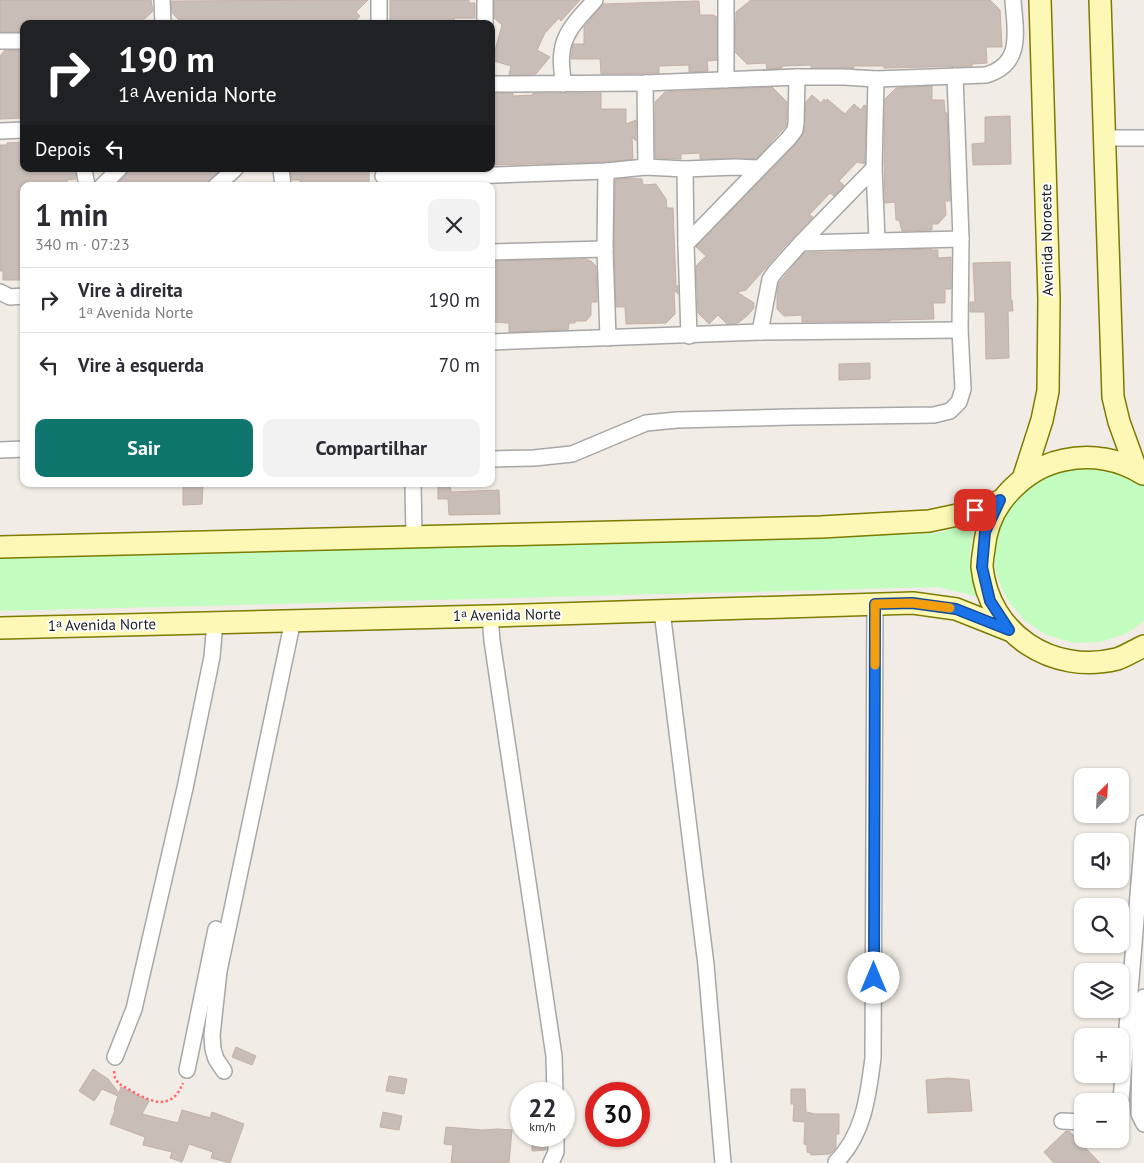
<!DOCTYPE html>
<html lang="pt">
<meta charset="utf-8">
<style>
:root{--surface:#fff;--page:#f2f2f3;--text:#2b2b33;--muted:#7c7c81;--line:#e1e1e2;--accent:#0f766e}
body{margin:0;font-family:"PT Sans",sans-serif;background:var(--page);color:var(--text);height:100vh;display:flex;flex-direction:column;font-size:19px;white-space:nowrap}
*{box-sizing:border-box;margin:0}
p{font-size:16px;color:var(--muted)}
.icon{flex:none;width:28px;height:28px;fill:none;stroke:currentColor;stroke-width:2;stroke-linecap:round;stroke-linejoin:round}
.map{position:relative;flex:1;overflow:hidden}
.drawer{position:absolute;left:20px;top:182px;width:475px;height:305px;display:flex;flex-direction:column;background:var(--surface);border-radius:10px;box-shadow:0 1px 4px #0004}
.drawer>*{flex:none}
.banner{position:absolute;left:20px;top:20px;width:475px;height:152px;border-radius:10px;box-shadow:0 1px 4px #0004;background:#202124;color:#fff;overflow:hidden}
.needle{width:32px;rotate:24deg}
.tools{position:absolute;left:1074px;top:768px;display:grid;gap:10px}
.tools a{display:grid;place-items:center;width:55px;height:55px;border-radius:10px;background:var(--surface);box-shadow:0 1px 4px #0004;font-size:25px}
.speed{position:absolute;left:510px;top:1082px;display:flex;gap:10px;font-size:25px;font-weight:700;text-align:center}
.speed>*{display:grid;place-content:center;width:65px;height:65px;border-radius:50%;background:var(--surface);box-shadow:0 1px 4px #0004;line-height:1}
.speed small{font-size:12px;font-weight:400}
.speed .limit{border:8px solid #d22;background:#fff;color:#111}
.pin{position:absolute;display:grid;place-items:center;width:42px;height:42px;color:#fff;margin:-21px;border-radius:10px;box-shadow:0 2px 8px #0006}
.me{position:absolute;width:55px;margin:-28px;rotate:0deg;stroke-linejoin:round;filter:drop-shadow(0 0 4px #0008)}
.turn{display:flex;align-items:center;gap:18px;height:105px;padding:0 15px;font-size:22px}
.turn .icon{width:65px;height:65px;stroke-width:2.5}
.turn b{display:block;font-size:35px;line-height:42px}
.then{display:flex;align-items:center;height:48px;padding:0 15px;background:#0003;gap:10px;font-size:19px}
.round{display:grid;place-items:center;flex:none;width:52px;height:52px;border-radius:10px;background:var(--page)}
.overview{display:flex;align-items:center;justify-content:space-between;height:85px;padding:0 15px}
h1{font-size:30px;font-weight:600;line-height:38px}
.button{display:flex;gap:10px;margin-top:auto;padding:10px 15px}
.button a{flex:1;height:58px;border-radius:10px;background:var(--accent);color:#fff;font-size:20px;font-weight:600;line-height:58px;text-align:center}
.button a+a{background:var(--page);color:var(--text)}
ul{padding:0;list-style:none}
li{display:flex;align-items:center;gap:15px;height:65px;padding:0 15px;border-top:1px solid var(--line)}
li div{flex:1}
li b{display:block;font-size:19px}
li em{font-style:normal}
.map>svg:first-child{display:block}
.park{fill:#c3fdc0}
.building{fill:#c9bdb8;stroke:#c4b0a6}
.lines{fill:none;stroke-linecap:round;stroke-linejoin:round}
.street-casing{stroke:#a7a7a7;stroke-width:18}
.secondary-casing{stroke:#7d7b00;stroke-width:24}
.path{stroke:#ff686c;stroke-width:2.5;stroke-dasharray:2.5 2.5;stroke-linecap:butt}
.street{stroke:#fff;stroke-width:15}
.secondary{stroke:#fef8b6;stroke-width:21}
.route-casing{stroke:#114b97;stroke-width:12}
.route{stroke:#1a73e8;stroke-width:9}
.slow{stroke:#f59e0b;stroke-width:9}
.labels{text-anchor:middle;stroke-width:4;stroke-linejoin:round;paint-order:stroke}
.street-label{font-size:15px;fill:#202020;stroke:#fff}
</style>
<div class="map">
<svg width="1144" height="1163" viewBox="0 0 1144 1163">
<rect width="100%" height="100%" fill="#f1ece5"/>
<!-- park -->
<g class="park">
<path d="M1083,462L1135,477L1144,485V621L1126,634L1100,642L1073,643L1047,635L1024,620L1007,599L996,574L994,548L999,521L1032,479Z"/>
<path d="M974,521L969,560L978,597L938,587L0,611V555L939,533Z"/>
</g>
<!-- building -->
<g class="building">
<path d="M0,0H151L153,11L139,24H24V32H0Z"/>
<path d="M368,0L356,12L360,16L354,23L324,24H180L179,20L172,13L171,1Z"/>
<path d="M390,0H469V3H475V18H454L455,24H390Z"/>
<path d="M494,0H580L561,21L559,18L545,33L537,50L550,57L536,74L509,75L511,66L494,61L493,58L502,25L494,18Z"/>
<path d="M751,0H990L1000,10L1002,47H986L987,63L972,64V66L884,68V66H854V68H811V65L782,66V68L767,69L766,63L747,64L735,52L736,12Z"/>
<path d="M699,1L700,15H713L717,17V60L707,61L708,71L689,72V65L659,66V73L601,74L600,59H571L573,44H584V27L603,4Z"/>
<path d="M5,50H24V118L0,119V56Z"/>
<path d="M932,86V100H944L945,113H947L950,201H945L946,215L938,224H932V230L902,231L899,220H896L895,202L885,203L884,160L885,99L896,88Z"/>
<path d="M772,87L787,102L786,126L756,159H700V153L681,154V159L655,158V102L665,92Z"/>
<path d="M513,93V96L533,95V93H601V109H626V124L636,120V141L632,137L633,159L605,162L491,165V94Z"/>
<path d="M812,95L821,103L824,99L826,101L827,99L845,114L854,104L861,110L864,105L866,106L865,164L857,162L839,181L844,185L834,196L830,193L809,215L813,217L785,246L746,290L737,292L754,303V308L747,316L738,323L727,324L718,315L709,324L698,313L696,266L706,256L696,247L796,144L804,131L806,102Z"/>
<path d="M1010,116L1011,164L973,165L972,144L985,143V117Z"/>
<path d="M24,142V169H75L76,179L67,180V186H24V280H3V271H0V145H7V143Z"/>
<path d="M128,169H221L204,186H115L126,175Z"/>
<path d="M290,169H369V186H300V180H292Z"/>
<path d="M626,178L642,179L643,185L656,184L666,199L667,208H673L676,287L678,285V294L674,290L675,314L666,323L626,324L625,307H616L614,249L615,180Z"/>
<path d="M932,249L931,250H938V258L951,257V289H945V303H933L934,319L890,320V321L802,322V315L784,316L777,309V295L779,283L804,253Z"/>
<path d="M585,259L591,261L596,266L597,302H591V315L586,321H575V323H569L568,330L509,332V323L491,322V261Z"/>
<path d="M1010,262L1011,300H1012L1013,311H1008L1009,358L986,359L985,312H970V302H975L973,263Z"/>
<path d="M870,363V379L839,380V364Z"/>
<path d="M183,484H203L202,504L183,505Z"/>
<path d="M438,484H450L451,492L499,490L500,514L449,515L448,499H438Z"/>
<path d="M236,1047L256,1056L252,1065L232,1057Z"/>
<path d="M93,1069L108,1079L119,1093L121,1087L149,1101L142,1114L178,1123L182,1110L210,1118L212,1112L244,1124L230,1163L211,1158L213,1152L189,1144L182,1162L170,1158L172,1152L143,1145L145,1137L110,1124L115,1110L114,1109L118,1096L102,1089L94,1101L79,1091Z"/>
<path d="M389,1076L407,1079L404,1094L386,1091Z"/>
<path d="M948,1078L969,1080L972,1111L928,1113L926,1080Z"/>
<path d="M791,1089H805L806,1112L815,1114H839V1134H836V1148L830,1154L811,1155V1153L807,1152V1145L804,1144L805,1122L793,1121L794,1104H791Z"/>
<path d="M383,1112L402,1116L399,1130L380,1127Z"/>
<path d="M446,1127L482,1130L497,1129L512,1130L509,1163H451L453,1145L444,1144Z"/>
<path d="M1066,1131H1069L1100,1163H1054L1044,1152Z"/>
<path d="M532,1136H547L546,1150L532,1151Z"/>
</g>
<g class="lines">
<!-- street casing -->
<g class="street-casing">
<g id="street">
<path d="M162,0L163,24"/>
<path d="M379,0V24"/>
<path d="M485,0V24"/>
<path d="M726,0V80"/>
<path d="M0,41H24"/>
<path d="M645,83L646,167"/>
<path d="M491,84L645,83L797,77H844L876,79L986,75C1024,64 1015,30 1013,0"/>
<path d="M563,84C563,74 560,63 562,52C564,31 581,16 595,0"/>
<path d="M0,131L24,130"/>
<path d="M1105,138H1144"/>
<path d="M874,168L877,240"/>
<path d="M84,169L87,186"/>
<path d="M281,169L283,186"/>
<path d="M685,169L686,244"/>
<path d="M606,171L605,249L608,338"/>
<path d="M383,176H470L606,171L646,167L685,169L735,167L758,168"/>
<path d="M102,186L119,169"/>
<path d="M216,186L235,169"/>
<path d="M801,243L961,239"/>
<path d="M491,252L605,249"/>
<path d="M0,292L10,297L24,296"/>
<path d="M760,332L768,290L770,279L775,272L801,243L874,168L876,79"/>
<path d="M689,336L686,244L789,138L795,130L796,123L797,77"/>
<path d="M491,342L760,332L960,330"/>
<path d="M0,450L24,449"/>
<path d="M491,459L534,458L572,454L646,423L677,420L792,417L934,415L950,411L959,402L963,389L960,330L961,239L955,76"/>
<path d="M413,484L414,537"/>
<path d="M662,611L706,965L723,1163"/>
<path d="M490,616L492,641L554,1056L555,1094"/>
<path d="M1144,997L1140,1049L1139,1114L1144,1124"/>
<path d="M115,1057L134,1009L185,788L212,657L215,622"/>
<path d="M187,1070L216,929"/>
<path d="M224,1071L216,1059L213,1049L212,1035L219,971L293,620"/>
<path d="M1120,1112L1144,823"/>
<path d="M1062,1121L1082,1122"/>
<path d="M836,1162C864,1134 868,1096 873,1058L875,604"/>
<path d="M551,1163L556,1152V1136"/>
</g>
</g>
<!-- secondary casing -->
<g class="secondary-casing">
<g id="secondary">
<path d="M1100,0L1113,397L1119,422L1136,469"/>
<path d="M1143,474C1120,459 1091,454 1064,460C1043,464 1027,474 1012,489C996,505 986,525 984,549C983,555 982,561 982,567C989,634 1052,675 1117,659C1126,656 1135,650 1144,646"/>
<path d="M1024,476L1042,420L1048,391L1049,299L1040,0"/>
<path d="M0,547L821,527L929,521L962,514L1000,501"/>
<path d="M0,628L490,616L913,603L956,609L1009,630"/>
</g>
</g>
<!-- path -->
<path class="path" d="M114,1071L115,1078L119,1084C142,1096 169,1118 183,1083"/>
<!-- street -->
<use href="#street" class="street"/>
<!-- secondary -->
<use href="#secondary" class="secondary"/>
</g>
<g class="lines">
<!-- route casing -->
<g class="route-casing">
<path id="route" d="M874,978L875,604L912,603L956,609L1009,630L990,601L982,567L985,532L1000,500L975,510"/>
</g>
<!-- route -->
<use href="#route" class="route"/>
<!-- slow -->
<path class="slow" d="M875,665V604L912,603L950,608"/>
</g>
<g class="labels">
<!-- street labels -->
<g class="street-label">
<text transform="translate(1047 240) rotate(-91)" y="5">Avenida Noroeste</text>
<text transform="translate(507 615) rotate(-1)" y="5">1ᵃ Avenida Norte</text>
<text transform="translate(102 625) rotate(-1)" y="5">1ᵃ Avenida Norte</text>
</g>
</g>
</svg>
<div class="tools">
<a><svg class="needle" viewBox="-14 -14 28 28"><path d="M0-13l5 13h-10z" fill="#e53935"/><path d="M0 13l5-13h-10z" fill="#7c7c81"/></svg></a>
<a><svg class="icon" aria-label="sound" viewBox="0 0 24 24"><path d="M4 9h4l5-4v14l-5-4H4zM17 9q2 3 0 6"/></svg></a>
<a><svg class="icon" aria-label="search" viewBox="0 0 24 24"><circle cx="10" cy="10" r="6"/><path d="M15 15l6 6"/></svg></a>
<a><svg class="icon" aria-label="layers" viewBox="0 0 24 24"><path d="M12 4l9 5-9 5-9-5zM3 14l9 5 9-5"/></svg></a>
<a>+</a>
<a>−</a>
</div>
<div class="speed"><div>22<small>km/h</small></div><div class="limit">30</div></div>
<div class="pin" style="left:975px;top:510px;background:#d93025"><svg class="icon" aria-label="arrive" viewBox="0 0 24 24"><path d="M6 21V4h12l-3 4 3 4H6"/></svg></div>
<svg class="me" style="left:874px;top:978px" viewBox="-20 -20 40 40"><circle r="19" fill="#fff"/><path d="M0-13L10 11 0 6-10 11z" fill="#1a73e8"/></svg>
<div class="banner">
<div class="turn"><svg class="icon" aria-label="right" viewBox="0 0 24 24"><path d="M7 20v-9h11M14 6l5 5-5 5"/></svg><div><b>190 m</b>1ᵃ Avenida Norte</div></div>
<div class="then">Depois<svg class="icon" aria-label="left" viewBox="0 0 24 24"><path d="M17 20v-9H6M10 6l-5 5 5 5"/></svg></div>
</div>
<section class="drawer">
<div class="overview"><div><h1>1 min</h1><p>340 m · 07:23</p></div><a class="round"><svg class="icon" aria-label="close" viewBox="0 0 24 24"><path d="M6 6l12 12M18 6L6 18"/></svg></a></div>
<ul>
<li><svg class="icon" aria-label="right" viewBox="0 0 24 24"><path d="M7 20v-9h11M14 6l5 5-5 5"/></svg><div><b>Vire à direita</b><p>1ᵃ Avenida Norte</p></div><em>190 m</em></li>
<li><svg class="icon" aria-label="left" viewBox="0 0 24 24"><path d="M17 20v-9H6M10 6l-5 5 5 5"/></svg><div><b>Vire à esquerda</b></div><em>70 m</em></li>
</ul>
<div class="button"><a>Sair</a><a>Compartilhar</a></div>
</section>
</div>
